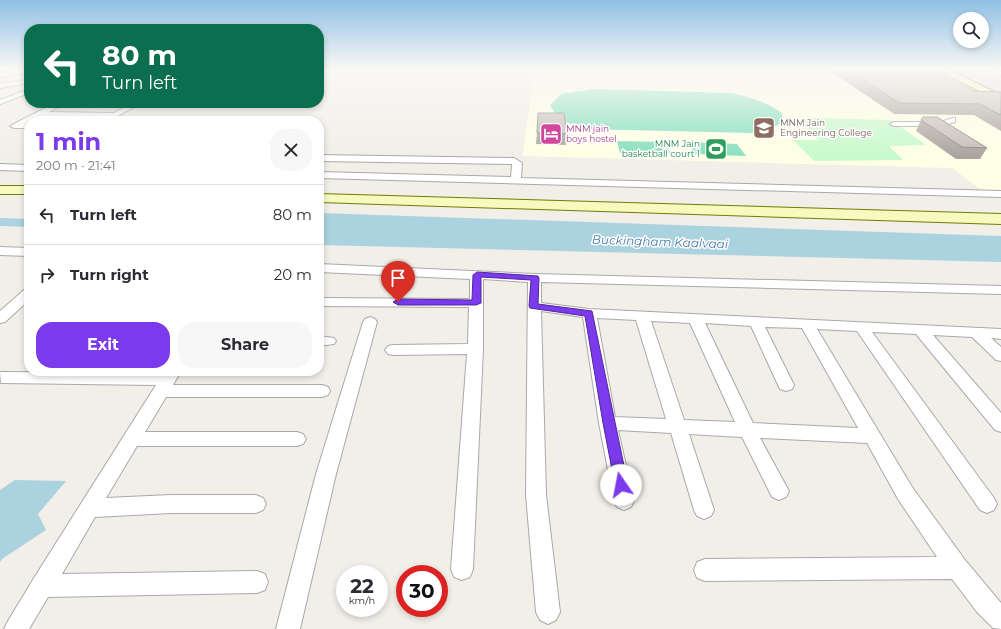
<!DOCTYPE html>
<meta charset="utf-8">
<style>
:root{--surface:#fff;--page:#f7f7f7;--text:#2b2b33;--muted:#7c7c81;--line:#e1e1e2;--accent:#7c3aed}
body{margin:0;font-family:Montserrat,sans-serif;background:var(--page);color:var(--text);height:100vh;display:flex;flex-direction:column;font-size:15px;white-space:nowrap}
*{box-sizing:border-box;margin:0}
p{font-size:13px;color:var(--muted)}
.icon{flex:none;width:22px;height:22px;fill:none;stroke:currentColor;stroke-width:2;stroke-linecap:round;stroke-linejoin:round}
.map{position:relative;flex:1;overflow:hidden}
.side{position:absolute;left:24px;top:116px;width:300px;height:260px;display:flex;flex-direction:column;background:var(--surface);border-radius:16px;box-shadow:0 2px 6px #0003}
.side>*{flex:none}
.guide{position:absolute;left:24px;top:24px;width:300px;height:84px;border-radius:16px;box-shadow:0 2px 6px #0003;background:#0b6e4f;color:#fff;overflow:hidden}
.buttons{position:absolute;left:953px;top:12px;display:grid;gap:8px}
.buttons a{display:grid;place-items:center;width:36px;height:36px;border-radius:50%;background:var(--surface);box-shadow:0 2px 6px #0003;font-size:20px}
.speed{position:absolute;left:336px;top:565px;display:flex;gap:8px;font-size:20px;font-weight:700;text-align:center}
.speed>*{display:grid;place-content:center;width:52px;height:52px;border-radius:50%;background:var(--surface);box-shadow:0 2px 6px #0003;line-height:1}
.speed small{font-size:10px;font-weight:400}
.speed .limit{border:6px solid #d22;background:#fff;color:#111}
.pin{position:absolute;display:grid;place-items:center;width:34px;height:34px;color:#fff;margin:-41px -17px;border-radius:50% 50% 50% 0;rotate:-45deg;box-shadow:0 0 4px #0007}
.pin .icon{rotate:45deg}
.me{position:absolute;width:44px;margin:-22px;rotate:348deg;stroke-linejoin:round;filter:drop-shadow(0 0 3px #0008)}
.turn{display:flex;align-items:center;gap:14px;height:84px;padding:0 12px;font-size:18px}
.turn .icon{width:52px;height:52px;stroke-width:2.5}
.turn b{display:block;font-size:28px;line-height:34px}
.round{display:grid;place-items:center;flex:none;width:42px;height:42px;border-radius:16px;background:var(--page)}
.headline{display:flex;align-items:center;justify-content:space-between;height:68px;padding:0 12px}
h1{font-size:24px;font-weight:700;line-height:30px;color:var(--accent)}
.action{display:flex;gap:8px;margin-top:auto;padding:8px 12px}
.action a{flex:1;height:46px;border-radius:16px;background:var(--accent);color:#fff;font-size:16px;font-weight:700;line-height:46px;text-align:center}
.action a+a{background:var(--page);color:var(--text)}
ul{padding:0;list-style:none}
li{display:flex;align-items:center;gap:12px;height:60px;padding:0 12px;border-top:1px solid var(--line)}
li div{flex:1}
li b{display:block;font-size:15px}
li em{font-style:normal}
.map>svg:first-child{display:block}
.residential{fill:#e0dfdf}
.education{fill:#ffffe5}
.park{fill:#c8facc}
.pitch{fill:#88e0be}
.water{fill:#aad3df}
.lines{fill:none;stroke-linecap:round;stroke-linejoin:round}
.canal{fill:#aad3df;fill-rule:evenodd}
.street-casing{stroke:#a9a9a9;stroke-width:2}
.secondary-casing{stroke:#707d05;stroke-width:2}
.street{fill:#fff;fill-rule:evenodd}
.secondary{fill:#f7fabf;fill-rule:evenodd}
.wall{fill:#aba49e}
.building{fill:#c7bfb8;stroke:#8b8681}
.route{fill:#7c3aed;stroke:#51269a}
.labels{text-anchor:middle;stroke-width:3;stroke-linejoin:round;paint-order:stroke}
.far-education-label{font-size:9px;fill:#785e54;stroke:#fff;text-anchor:start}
.far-hotel-label{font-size:9px;fill:#b23c85;stroke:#fff;text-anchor:start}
.far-leisure-label{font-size:9px;fill:#27864d;stroke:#fff;text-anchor:end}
.water-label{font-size:12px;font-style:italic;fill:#4a7aab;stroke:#fff}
</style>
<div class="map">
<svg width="1001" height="629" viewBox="0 0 1001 629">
<rect width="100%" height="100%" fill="#f2efe9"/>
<!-- residential -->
<path class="residential" d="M944,69H987L1001,75V96Z"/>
<!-- education -->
<path class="education" d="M535,69H935L1001,101V193L984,192L952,168L522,156Z"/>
<!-- park -->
<path class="park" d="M811,118L891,120L926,145L889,146L903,160L814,161L793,140H818L803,123L804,120Z"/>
<!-- pitch -->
<g class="pitch">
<path d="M593,89L732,93C751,97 766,102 782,113L783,122L768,130L753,133L586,129C569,123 559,122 550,105L561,94Z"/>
<path d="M617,141L665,142L670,153H620Z"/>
<path d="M688,142L737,144L746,156L694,154Z"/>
</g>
<!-- water -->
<g class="water">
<path d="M319,213L1001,236V262L319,245Z"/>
<path d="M15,480L66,481L38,514L46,530L2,559L0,562V490Z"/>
</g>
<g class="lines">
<!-- canal -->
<path class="canal" d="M0,218L29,219V227L0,226Z"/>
<!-- street casing -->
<g class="street-casing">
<g id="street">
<path d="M23,69H29V72L0,77V73Z"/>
<path d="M987,69H996L1001,72V76Z"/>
<path d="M26,80L28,81V83L0,88V84Z"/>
<path d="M29,89V93L0,104V100Z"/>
<path d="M55,103H65L49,112L114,113L132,103H141L109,121H105L104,119L106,117L40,116L25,124H29V128H14L10,126Z"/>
<path d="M952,118H955V122L942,126H894L890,124L894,122H941Z"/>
<path d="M319,155L514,158L522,163L521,178L1001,191V197L319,178V172L511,177L512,164L319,161Z"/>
<path d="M0,164L29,165V171L0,170Z"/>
<path d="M0,247L29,248V256L0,255Z"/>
<path d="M319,264L535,274L1001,286V294L541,282V303L589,309L1001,329V339L991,338L1001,347V361L996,360L972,337L933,335L1001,413V432L995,430L916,334L872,332L994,498L997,504L994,510L987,513L980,510L857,331L817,329L912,487L965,560L1001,603V629L993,628L977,612L952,579L705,581L697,578L694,570L697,562L705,559L937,557L898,499L867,443L760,438L789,491L786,497L779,500L772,497L742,437L689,434L714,510L711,516L704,519L697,516L694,510L671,433L618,430L634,501L631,507L624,510L617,507L614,501L599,423L583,317L541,311L546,495L560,612L556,620L548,624L540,620L536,612L526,495L528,282L483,279V349L473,569L470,577L462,580L454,577L451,569L467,354L393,355L388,354L385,350L388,346L393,345L468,344L469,307L319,306V298L470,299V279L319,272ZM597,318L636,320L666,419L615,417ZM651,321L690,323L735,422L684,420ZM705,323L751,326L778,385L780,389L786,391L792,389L794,385L765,327L802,328L858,428L753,423Z"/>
<path d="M29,289V300L5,322L0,323V311L24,290Z"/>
<path d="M370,317L375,319L377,322L336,474L300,629H276L316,474L363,322L365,319Z"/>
<path d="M319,336L334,338L336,341L334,344L319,346Z"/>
<path d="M165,371H181L173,385H322L328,387L330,391L328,395L322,397H166L145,432H297L303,434L306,439L303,444L297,446H137L106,498L171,495H256L263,498L266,504L263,510L256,513H171L95,517L62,574L257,571L265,574L268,582L265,590L257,593L48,597L29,629H4L8,621L34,578L156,385L1,383L0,372L164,373Z"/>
</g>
</g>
<!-- secondary casing -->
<g class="secondary-casing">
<g id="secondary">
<path d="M935,69H947L1001,95V102Z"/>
<rect x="0" y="186" width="29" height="8"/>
<path d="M319,194L1001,214V224L319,202Z"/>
</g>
</g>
<!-- street -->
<use href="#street" class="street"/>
<!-- secondary -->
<use href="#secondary" class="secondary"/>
</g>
<!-- wall -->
<g class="wall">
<path d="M827,69H928L974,91L1001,92V131L974,115L894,114Z"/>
<path d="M921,120L987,148L980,159H956L916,131Z"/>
<path d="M537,133L567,134L566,145L536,144Z"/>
</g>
<!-- building -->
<g class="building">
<path d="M846,69H928L974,91L1001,92V115L980,104L899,103Z"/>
<path d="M538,113H564L567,134L537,133Z"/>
<path d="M923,117H937L987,148L962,147L921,120Z"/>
</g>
<!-- sky -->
<linearGradient id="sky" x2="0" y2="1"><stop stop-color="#8fc0e4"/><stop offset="0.44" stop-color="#f9f8f5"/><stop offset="1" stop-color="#f9f8f5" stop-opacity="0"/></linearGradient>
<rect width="1001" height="157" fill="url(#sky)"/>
<!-- route -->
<path class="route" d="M477,272L538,276L539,278L538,304L592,311L628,485L626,489L621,491L617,489L615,485L603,423L585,316L530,308L529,306L531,280L481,277V303L476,305H398L393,302L398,299L472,300L473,275Z"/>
<!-- icons -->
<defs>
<g id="university-square" transform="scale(1.15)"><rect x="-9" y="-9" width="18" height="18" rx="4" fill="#8d6e63" stroke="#fff"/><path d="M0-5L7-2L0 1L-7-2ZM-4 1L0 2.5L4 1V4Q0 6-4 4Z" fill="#fff"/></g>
<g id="hotel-square" transform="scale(1.15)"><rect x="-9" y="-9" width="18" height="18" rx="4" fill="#d1479c" stroke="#fff"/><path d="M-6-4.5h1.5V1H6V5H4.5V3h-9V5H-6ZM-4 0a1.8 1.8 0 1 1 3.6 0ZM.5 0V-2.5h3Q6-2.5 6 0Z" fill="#fff"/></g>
<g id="stadium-square" transform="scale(1.15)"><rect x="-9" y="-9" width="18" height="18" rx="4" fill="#2e9e5b" stroke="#fff"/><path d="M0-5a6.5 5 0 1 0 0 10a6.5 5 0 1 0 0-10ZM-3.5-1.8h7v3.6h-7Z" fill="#fff"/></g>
</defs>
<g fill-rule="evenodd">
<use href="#university-square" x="764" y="128"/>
<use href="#hotel-square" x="551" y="134"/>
<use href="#stadium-square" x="716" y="149"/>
</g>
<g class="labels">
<!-- far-education labels -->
<g class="far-education-label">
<text x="780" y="126">MNM Jain<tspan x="780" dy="10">Engineering College</tspan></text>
</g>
<!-- far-hotel labels -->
<g class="far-hotel-label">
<text x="566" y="132">MNM jain<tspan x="566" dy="10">boys hostel</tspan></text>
</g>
<!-- far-leisure labels -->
<g class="far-leisure-label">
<text x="700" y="147">MNM Jain<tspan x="700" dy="10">basketball court 1</tspan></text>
</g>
<!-- water labels -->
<g class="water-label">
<text transform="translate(660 242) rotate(2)" y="4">Buckingham Kaalvaai</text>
</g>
</g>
</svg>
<div class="buttons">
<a><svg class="icon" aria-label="search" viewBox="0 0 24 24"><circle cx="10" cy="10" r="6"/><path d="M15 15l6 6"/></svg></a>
</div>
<div class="speed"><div>22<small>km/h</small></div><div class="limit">30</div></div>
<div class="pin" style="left:398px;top:302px;background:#d93025"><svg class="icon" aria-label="arrive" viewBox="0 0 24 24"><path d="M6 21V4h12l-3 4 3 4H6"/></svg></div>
<svg class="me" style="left:621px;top:485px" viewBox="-20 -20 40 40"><circle r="19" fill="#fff"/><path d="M0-13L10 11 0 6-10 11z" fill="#7c3aed"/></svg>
<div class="guide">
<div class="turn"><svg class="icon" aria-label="left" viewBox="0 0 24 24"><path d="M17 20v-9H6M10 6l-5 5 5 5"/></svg><div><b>80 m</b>Turn left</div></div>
</div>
<section class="side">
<div class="headline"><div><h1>1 min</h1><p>200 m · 21:41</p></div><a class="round"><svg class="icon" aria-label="close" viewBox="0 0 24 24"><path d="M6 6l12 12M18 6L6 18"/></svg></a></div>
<ul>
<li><svg class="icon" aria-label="left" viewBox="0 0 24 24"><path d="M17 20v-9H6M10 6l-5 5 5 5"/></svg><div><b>Turn left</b></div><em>80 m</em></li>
<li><svg class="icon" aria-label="right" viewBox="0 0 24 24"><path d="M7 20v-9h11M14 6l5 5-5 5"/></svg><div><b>Turn right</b></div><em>20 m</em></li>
</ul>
<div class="action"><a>Exit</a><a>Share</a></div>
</section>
</div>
